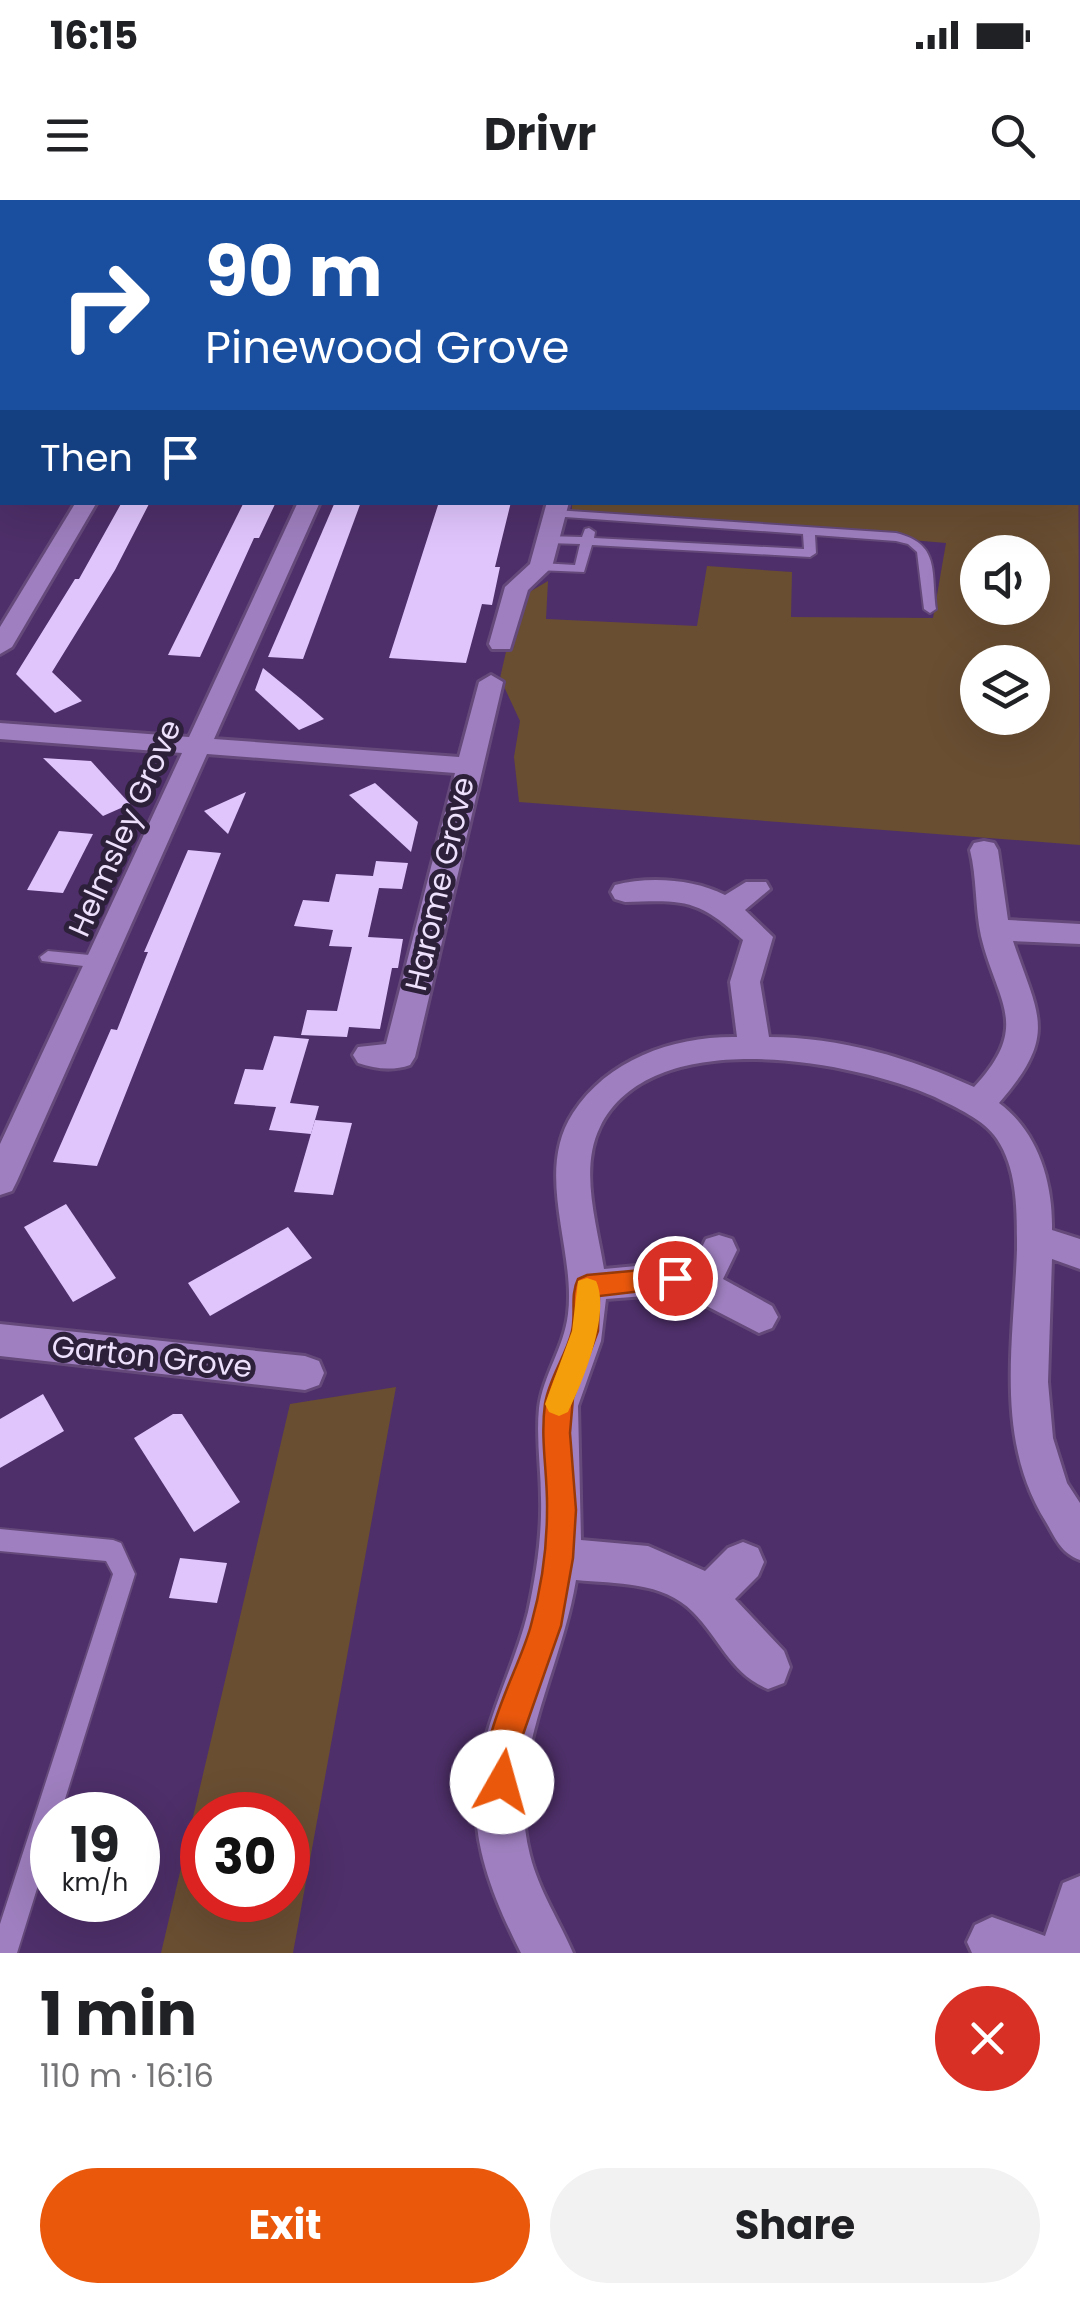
<!DOCTYPE html>
<meta charset="utf-8">
<style>
:root{--surface:#fff;--page:#f2f2f2;--text:#202124;--muted:#757577;--accent:#ea580c}
body{margin:0;font-family:Poppins,sans-serif;background:var(--page);color:var(--text);height:100vh;display:flex;flex-direction:column;font-size:38px;white-space:nowrap}
*{box-sizing:border-box;margin:0}
p{font-size:32px;color:var(--muted)}
.icon{flex:none;width:55px;height:55px;fill:none;stroke:currentColor;stroke-width:2;stroke-linecap:round;stroke-linejoin:round}
.map{position:relative;height:1753px;overflow:hidden}
.panel{display:flex;flex-direction:column;background:var(--surface);flex:1}
.panel>*{flex:none}
.banner{position:absolute;left:0px;top:0px;width:1080px;height:305px;box-shadow:0 10px 40px #0002;background:#1a4fa0;color:#fff;overflow:hidden}
.tools{position:absolute;left:960px;top:335px;display:grid;gap:20px}
.tools a{display:grid;place-items:center;width:90px;height:90px;border-radius:50%;background:var(--surface);box-shadow:0 10px 40px #0002;font-size:50px}
.speed{position:absolute;left:30px;top:1592px;display:flex;gap:20px;font-size:50px;font-weight:700;text-align:center}
.speed>*{display:grid;place-content:center;width:130px;height:130px;border-radius:50%;background:var(--surface);box-shadow:0 10px 40px #0002;line-height:1}
.speed small{font-size:25px;font-weight:400}
.speed .limit{border:15px solid #d22;background:#fff;color:#111}
.pin{position:absolute;display:grid;place-items:center;width:85px;height:85px;color:#fff;margin:-42px;border:5px solid #fff;border-radius:50%;box-shadow:0 2px 10px #0007}
.me{position:absolute;width:110px;margin:-55px;rotate:7deg;stroke-linejoin:round;filter:drop-shadow(0 0 8px #0008)}
.turn{display:flex;align-items:center;gap:35px;height:210px;padding:0 40px;font-size:45px}
.turn .icon{width:130px;height:130px;stroke-width:2.5}
.turn b{display:block;font-size:70px;line-height:85px}
.then{display:flex;align-items:center;height:95px;padding:0 40px;background:#0003;gap:20px;font-size:38px}
.round{display:grid;place-items:center;flex:none;width:105px;height:105px;border-radius:52px;background:var(--page)}
.headline{display:flex;align-items:center;justify-content:space-between;height:170px;padding:0 40px}
h1{font-size:60px;font-weight:700;line-height:75px}
.action{display:flex;gap:20px;margin-top:auto;padding:20px 40px}
.action a{flex:1;height:115px;border-radius:60px;background:var(--accent);color:#fff;font-size:40px;font-weight:700;line-height:115px;text-align:center}
.action a+a{background:var(--page);color:var(--text)}
.status{display:flex;justify-content:space-between;align-items:center;height:70px;padding:0 50px;background:var(--surface);direction:ltr}
.status svg{height:28px;fill:currentColor}
header{display:flex;justify-content:space-between;align-items:center;height:130px;padding:0 40px;background:var(--surface);font-size:45px;font-weight:700}
.map>svg:first-child{display:block}
.green{fill:#694e32;fill-rule:evenodd}
.building{fill:#e0c5fd}
.lines{fill:none;stroke-linecap:round;stroke-linejoin:round}
.lane-casing{stroke:#64497a;stroke-width:4}
.street-casing{stroke:#64497a;stroke-width:6}
.secondary-casing{stroke:#64497a;stroke-width:52}
.lane{fill:#9f7fbf;fill-rule:evenodd}
.street{fill:#9f7fbf;fill-rule:evenodd}
.secondary{stroke:#7a86b0;stroke-width:48}
.route{fill:#ea580c;stroke:#983908;stroke-width:2.5}
.slow{fill:#f59e0b}
.labels{text-anchor:middle;stroke-width:10;stroke-linejoin:round;paint-order:stroke}
.street-label{font-size:30px;fill:#ede0fc;stroke:#2d203a}
</style>
<div class="status"><b>16:15</b><svg viewBox="0 0 49 12"><path d="M0 12V9h3v3zM5 12V6h3v6zM10 12V3h3v9zM15 12V0h3v12zM26 1h20v11H26zM47 4h2v5h-2z"/></svg></div>
<header><svg class="icon" aria-label="menu" viewBox="0 0 24 24"><path d="M4 6h16M4 12h16M4 18h16"/></svg>Drivr<svg class="icon" aria-label="search" viewBox="0 0 24 24"><circle cx="10" cy="10" r="6"/><path d="M15 15l6 6"/></svg></header>
<div class="map">
<svg width="1080" height="1753" viewBox="0 0 1080 1753">
<rect width="100%" height="100%" fill="#4e2f69"/>
<!-- green -->
<g class="green">
<path d="M1078,213L1080,645L519,602L514,557L520,521L500,478L513,421L526,394L548,381L546,419L697,426L707,366L792,372L791,417L933,418L946,343L572,311V303L1078,302ZM978,352H1032V408H978ZM978,462H1032V518H978Z"/>
<path d="M396,1187L293,1753H161L290,1204ZM202,1615H288V1700H202Z"/>
</g>
<!-- building -->
<g class="building">
<path d="M122,302H150L115,370L52,472L82,501L55,513L16,474L75,379H79Z"/>
<path d="M244,302H276L259,338H254L200,457L168,455Z"/>
<path d="M335,302H361L303,459L268,457Z"/>
<path d="M439,302H511L495,367H500L492,405L482,404L466,463L389,458Z"/>
<path d="M263,468L301,499L324,519L299,530L255,490Z"/>
<path d="M43,558L91,561L130,604L103,616Z"/>
<path d="M375,583L418,622L411,652L349,595Z"/>
<path d="M246,592L228,634L204,611Z"/>
<path d="M59,631L93,634L63,693L27,690Z"/>
<path d="M188,650L221,653L97,966L53,962L111,829L117,830L148,752H144Z"/>
<path d="M376,661L408,663L402,689L379,688L368,737L403,739L398,768H392L380,829L349,827L347,837L301,835L307,810L337,811L352,747L329,746L333,730L294,726L303,700L329,702L336,674L373,676Z"/>
<path d="M274,836L309,839L290,903L319,906L311,934L269,930L276,907L234,904L245,869L263,870Z"/>
<path d="M315,920L352,923L333,995L294,992Z"/>
<path d="M66,1004L116,1078L73,1102L24,1027Z"/>
<path d="M288,1027L312,1058L210,1116L188,1083Z"/>
<path d="M43,1194L64,1231L0,1268V1219Z"/>
<path d="M173,1214H182L240,1302L194,1332L134,1238Z"/>
<path d="M180,1358L227,1363L217,1403L169,1398Z"/>
</g>
<g class="lines">
<!-- lane casing -->
<g class="lane-casing">
<g id="lane">
<rect x="708" y="0" width="8" height="2"/>
<path d="M555,310L896,333C940,344 931,370 936,409L930,413L924,409L917,352L908,344L896,341L815,335L816,353L810,357L592,345L584,372L537,370L535,367L541,363L575,365L580,344L548,343L544,342V336L582,337L585,329L589,328L595,332L594,338L804,349L803,334L551,316L549,314Z"/>
<path d="M48,751L100,756L108,762L100,768L42,761L40,757Z"/>
<path d="M0,1329L113,1340L121,1343L135,1374L60,1615H52V1640L17,1753H0V1724L113,1374L106,1361L0,1351Z"/>
</g>
</g>
<!-- street casing -->
<g class="street-casing">
<g id="street">
<path d="M596,0H629L631,2H595Z"/>
<path d="M780,0H796V2H781Z"/>
<path d="M1027,0H1043L1044,2H1029Z"/>
<rect x="1078" y="12" width="2" height="10"/>
<path d="M2,34V46L0,47V35Z"/>
<rect x="1078" y="86" width="2" height="10"/>
<path d="M1078,142H1080V154L1078,153Z"/>
<path d="M76,302H97L12,447L0,454V427Z"/>
<path d="M298,302H320L214,539L459,557L479,482L491,475L503,482L415,857L410,865C393,871 375,869 358,863L353,855L358,847L386,844L455,573L207,554L17,981L12,991L0,995V944L182,553L0,539V523L189,537Z"/>
<path d="M547,302H569L552,367L528,390L510,449H492L489,444L505,387L530,364Z"/>
<path d="M984,641L994,643L998,650L1008,720L1080,724V744L1013,741C1038,816 1059,834 999,903C1038,932 1053,982 1052,1030L1080,1039V1069L1052,1059L1048,1182L1053,1238L1067,1283L1080,1303V1360C1061,1353 1056,1339 1046,1322C994,1239 1014,1142 1017,1049C1017,1013 1018,970 997,939C985,920 955,907 935,897C851,860 651,823 600,927C579,969 597,1025 604,1069L658,1064L692,1068L706,1039L719,1035L732,1039L737,1050L723,1079L772,1106L778,1117L772,1128L759,1133L695,1100L658,1095L606,1099L601,1141L578,1206L581,1340L648,1346L705,1371L728,1348L743,1342L758,1348L764,1362L758,1376L735,1399L784,1451L790,1467L784,1483L768,1489C731,1474 720,1439 693,1412C663,1381 616,1384 576,1380C561,1473 505,1559 530,1655C539,1691 559,1720 573,1753H521C496,1704 473,1649 476,1594C479,1530 513,1473 528,1412C536,1375 542,1337 541,1299C541,1269 536,1238 539,1208C543,1175 564,1148 568,1114C576,1050 534,973 573,913C608,859 674,836 737,837L730,782L743,740C698,699 685,700 625,702L615,699L611,692L615,685C649,676 694,679 725,695L746,682H766L770,689L745,710L773,737L760,782L769,837C840,837 910,858 974,887C1032,825 997,803 981,736C975,708 977,678 970,650L974,643Z"/>
<path d="M0,1124L305,1156L319,1161L324,1173L319,1185L305,1190L0,1156Z"/>
<path d="M1080,1676V1753H972L967,1742L975,1725L992,1717L1045,1736L1063,1683Z"/>
</g>
</g>
<!-- secondary casing -->
<g class="secondary-casing">
<g id="secondary">
<path d="M358,2L364,0"/>
<path d="M398,2L404,0"/>
<path d="M0,179L2,178"/>
</g>
</g>
<!-- lane -->
<use href="#lane" class="lane"/>
<!-- street -->
<use href="#street" class="street"/>
<!-- secondary -->
<use href="#secondary" class="secondary"/>
</g>
<!-- route -->
<path class="route" d="M675,1067L684,1070L688,1078L684,1086L599,1096L598,1131L573,1198L570,1233L576,1310L573,1358L561,1426L520,1543L518,1582L513,1593L502,1598L491,1593C471,1546 519,1472 531,1425C541,1389 547,1349 547,1311C548,1275 540,1240 545,1204C549,1178 566,1156 572,1131C576,1114 570,1095 578,1079L587,1075Z"/>
<!-- slow -->
<path class="slow" d="M587,1078L596,1081C611,1113 583,1182 568,1212L559,1216L549,1212L545,1204L572,1131L578,1081Z"/>
<g class="labels">
<!-- street labels -->
<g class="street-label">
<text transform="translate(125 628) rotate(-66)" y="10">Helmsley Grove</text>
<text transform="translate(440 684) rotate(-77)" y="10">Harome Grove</text>
<text transform="translate(152 1157) rotate(6)" y="10">Garton Grove</text>
</g>
</g>
</svg>
<div class="tools">
<a><svg class="icon" aria-label="sound" viewBox="0 0 24 24"><path d="M4 9h4l5-4v14l-5-4H4zM17 9q2 3 0 6"/></svg></a>
<a><svg class="icon" aria-label="layers" viewBox="0 0 24 24"><path d="M12 4l9 5-9 5-9-5zM3 14l9 5 9-5"/></svg></a>
</div>
<div class="speed"><div>19<small>km/h</small></div><div class="limit">30</div></div>
<div class="pin" style="left:675px;top:1078px;background:#d93025"><svg class="icon" aria-label="arrive" viewBox="0 0 24 24"><path d="M6 21V4h12l-3 4 3 4H6"/></svg></div>
<svg class="me" style="left:502px;top:1582px" viewBox="-20 -20 40 40"><circle r="19" fill="#fff"/><path d="M0-13L10 11 0 6-10 11z" fill="#ea580c"/></svg>
<div class="banner">
<div class="turn"><svg class="icon" aria-label="right" viewBox="0 0 24 24"><path d="M7 20v-9h11M14 6l5 5-5 5"/></svg><div><b>90 m</b>Pinewood Grove</div></div>
<div class="then">Then<svg class="icon" aria-label="arrive" viewBox="0 0 24 24"><path d="M6 21V4h12l-3 4 3 4H6"/></svg></div>
</div>
</div>
<section class="panel">
<div class="headline"><div><h1>1 min</h1><p>110 m · 16:16</p></div><a class="round" style="background:#d93025;color:#fff"><svg class="icon" aria-label="close" viewBox="0 0 24 24"><path d="M6 6l12 12M18 6L6 18"/></svg></a></div>
<div class="action"><a>Exit</a><a>Share</a></div>
</section>
